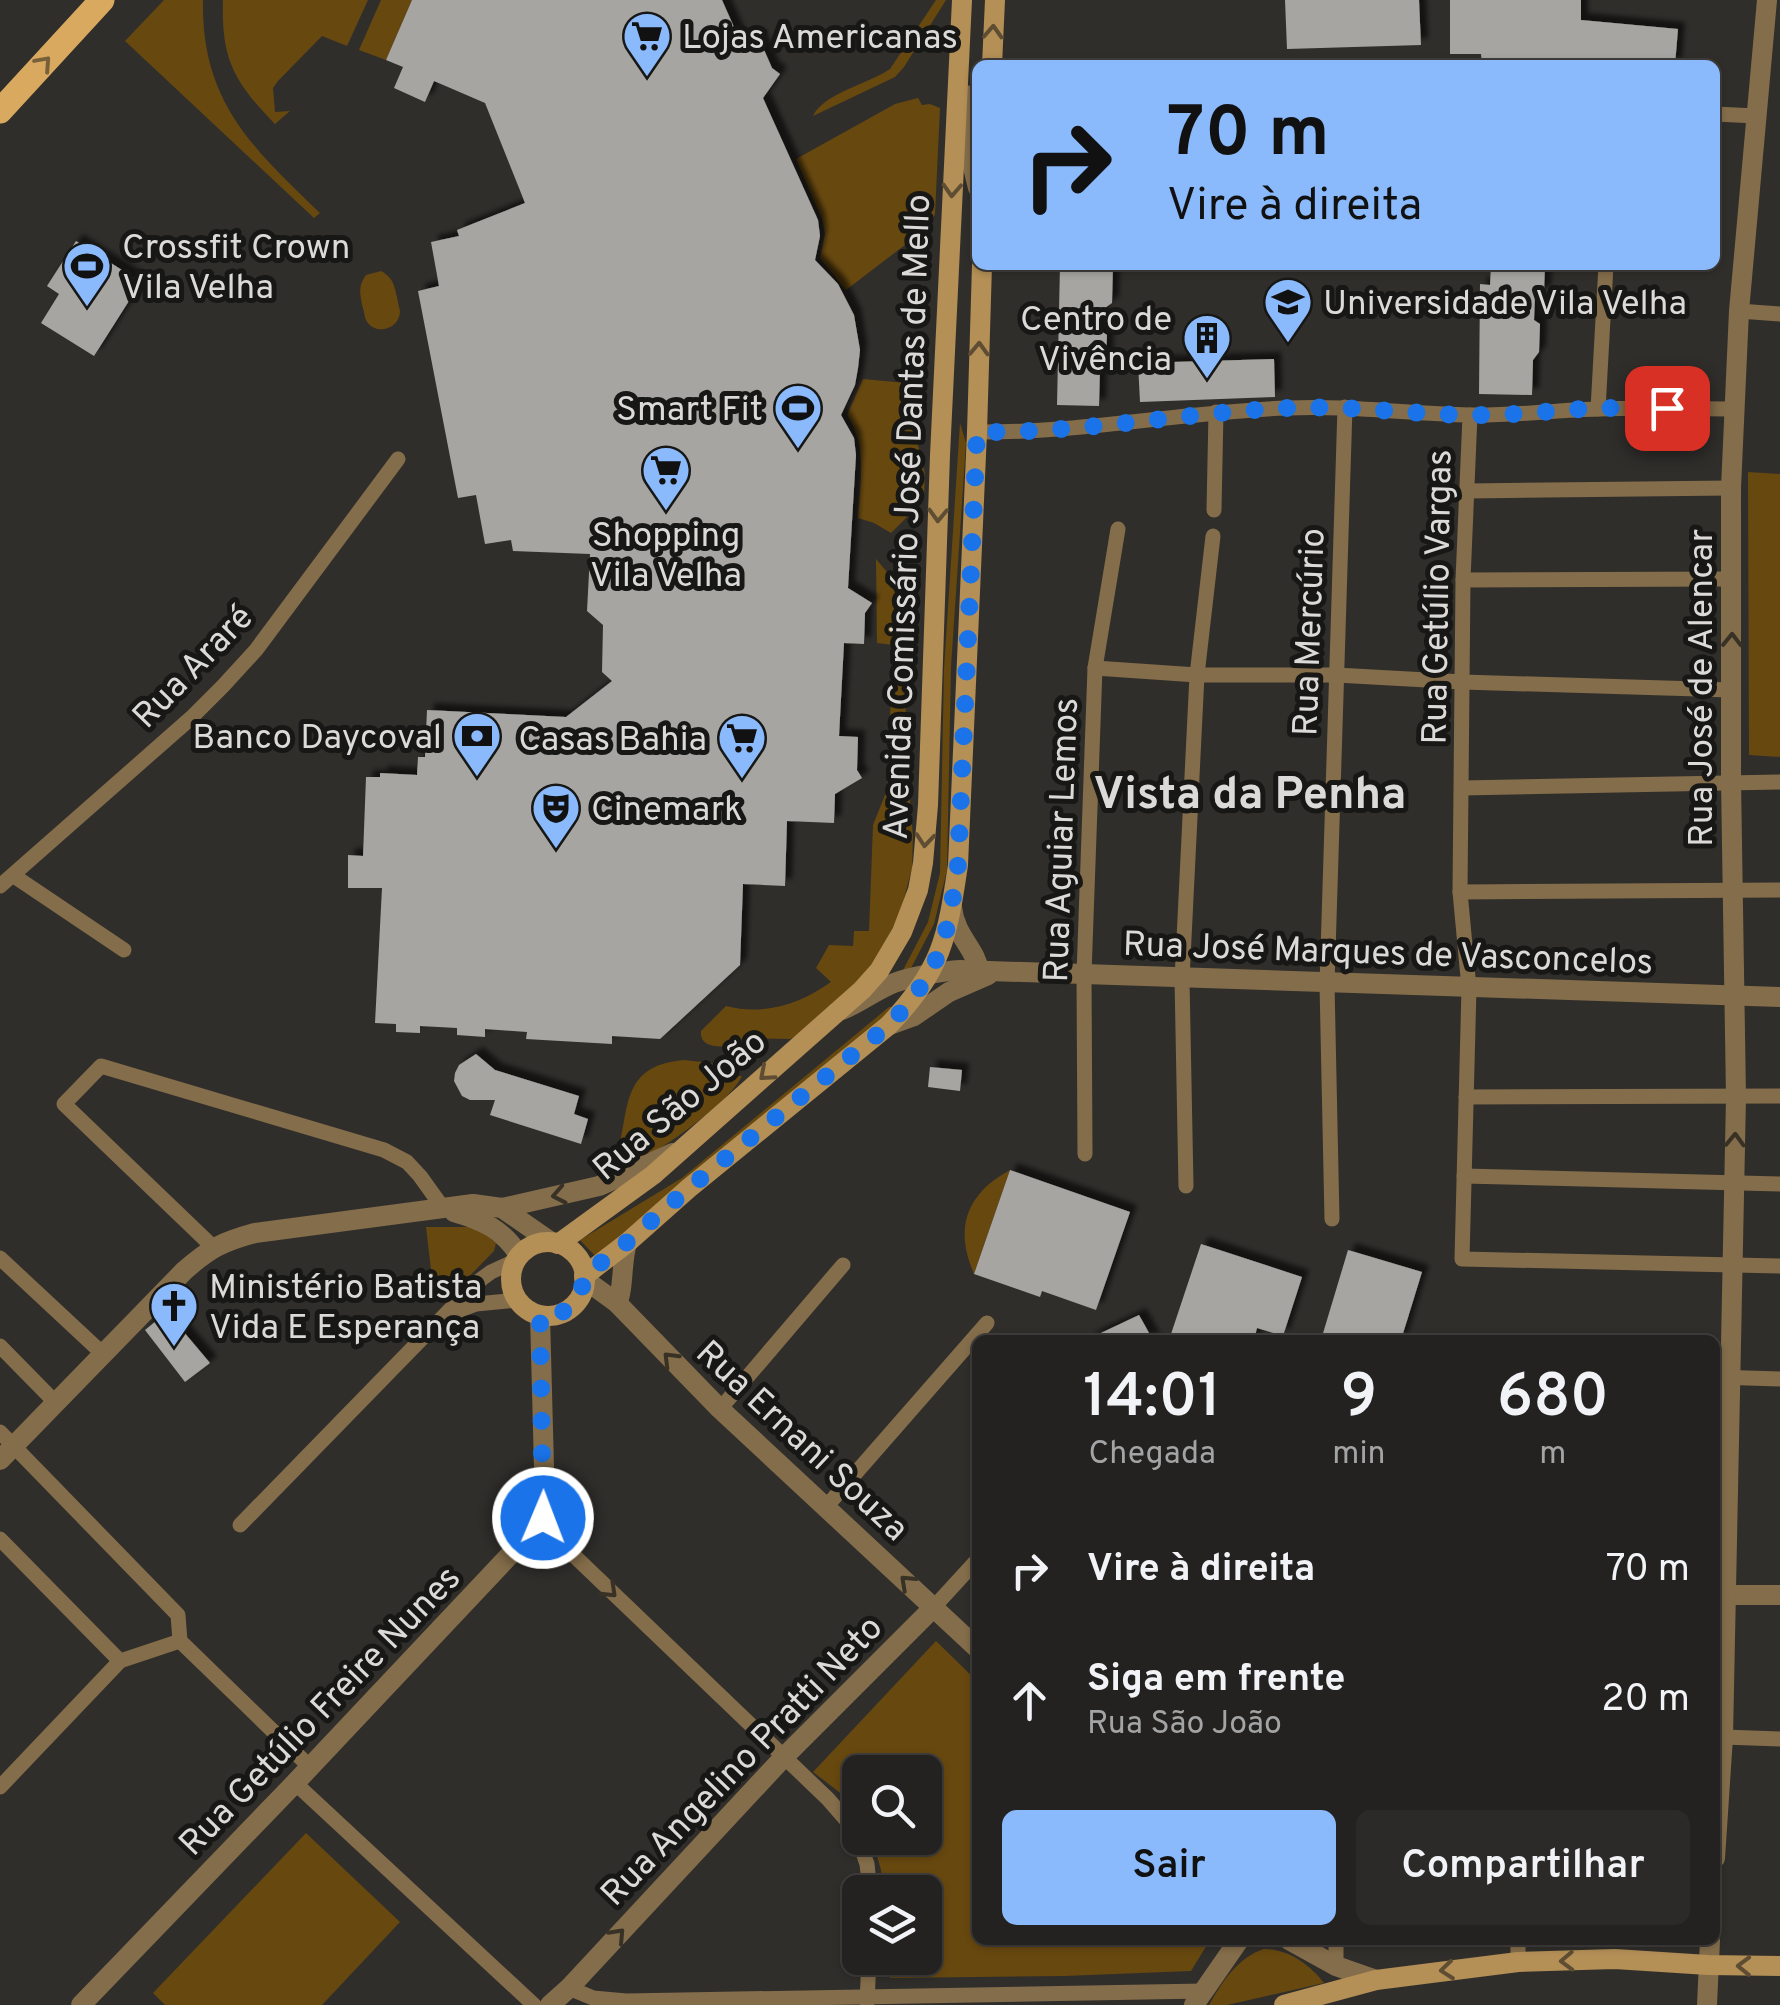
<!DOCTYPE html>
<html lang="pt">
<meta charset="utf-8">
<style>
:root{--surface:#242220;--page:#2c2a29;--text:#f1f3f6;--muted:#a3a4a5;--line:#413f3e;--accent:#8abafc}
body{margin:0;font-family:Overpass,sans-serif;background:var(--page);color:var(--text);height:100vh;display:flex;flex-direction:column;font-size:38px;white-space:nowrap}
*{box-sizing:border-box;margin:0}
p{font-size:32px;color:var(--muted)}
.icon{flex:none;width:55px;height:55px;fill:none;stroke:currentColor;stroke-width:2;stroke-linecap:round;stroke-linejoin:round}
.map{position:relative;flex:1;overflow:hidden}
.sheet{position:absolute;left:972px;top:1335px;width:748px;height:610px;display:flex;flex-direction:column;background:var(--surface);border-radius:15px;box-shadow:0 2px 8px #0004,0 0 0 2px var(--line)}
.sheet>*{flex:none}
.hud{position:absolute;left:972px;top:60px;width:748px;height:210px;border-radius:15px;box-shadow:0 2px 8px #0004,0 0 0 2px var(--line);background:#8abafc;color:#111;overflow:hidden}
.tools{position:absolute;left:842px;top:1755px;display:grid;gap:20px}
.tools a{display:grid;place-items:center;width:100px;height:100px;border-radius:15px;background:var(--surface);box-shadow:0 2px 8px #0004,0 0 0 2px var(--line);font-size:50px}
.pin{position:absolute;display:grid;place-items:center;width:85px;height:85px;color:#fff;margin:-42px;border-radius:20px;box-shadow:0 5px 15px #0006}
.me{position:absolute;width:110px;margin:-55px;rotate:1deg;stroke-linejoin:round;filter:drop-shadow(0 0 8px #0008)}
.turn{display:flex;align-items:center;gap:35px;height:210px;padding:0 30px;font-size:45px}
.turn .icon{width:130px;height:130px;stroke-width:2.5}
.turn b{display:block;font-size:70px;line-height:85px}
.eta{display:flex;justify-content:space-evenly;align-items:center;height:170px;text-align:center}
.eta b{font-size:60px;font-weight:600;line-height:70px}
.cta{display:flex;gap:20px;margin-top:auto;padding:20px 30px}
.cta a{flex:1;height:115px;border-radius:15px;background:var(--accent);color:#111;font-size:40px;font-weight:600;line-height:115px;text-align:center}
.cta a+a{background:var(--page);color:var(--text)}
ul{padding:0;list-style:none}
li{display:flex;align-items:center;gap:30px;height:130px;padding:0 30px}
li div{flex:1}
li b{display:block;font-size:38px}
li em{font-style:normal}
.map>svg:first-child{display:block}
.green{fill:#67480f}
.building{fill:#a7a5a1;filter:url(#shadow)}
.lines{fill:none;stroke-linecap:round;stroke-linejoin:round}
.minor{stroke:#846d4a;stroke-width:15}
.tertiary{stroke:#846d4a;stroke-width:20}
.secondary{stroke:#b48f56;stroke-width:20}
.primary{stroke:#d9a95f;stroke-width:25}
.oneway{stroke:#5e4d32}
.oneway2{stroke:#78603a}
.oneway3{stroke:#383125}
.route{stroke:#1a73e8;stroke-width:18;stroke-dasharray:0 32.4}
.labels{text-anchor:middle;stroke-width:10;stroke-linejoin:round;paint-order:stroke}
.poi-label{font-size:35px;fill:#dcdad8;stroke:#171715;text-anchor:start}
.street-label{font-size:35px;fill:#dcdad8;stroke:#171715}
.district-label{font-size:45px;font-weight:bold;fill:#dcdad8;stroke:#171715}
</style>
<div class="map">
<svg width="1780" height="2005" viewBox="0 0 1780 2005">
<defs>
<filter id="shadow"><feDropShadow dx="7" dy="-7" stdDeviation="2.5" flood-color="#0009"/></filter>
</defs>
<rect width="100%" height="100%" fill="#302e2b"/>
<!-- green -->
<g class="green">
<path d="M164,0H203C201,102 253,148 320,213L314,218L125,41Z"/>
<path d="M223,0H368L347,46L322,36L278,81L273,88L275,112L290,111L275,124C234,82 221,59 223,0Z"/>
<path d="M381,0H412L386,60L359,50Z"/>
<path d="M936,0H946L904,67L895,77L813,116C824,93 868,84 890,69Z"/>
<path d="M918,98L922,105L930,104L940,108L935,214L926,234L914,238L846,290L820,258L825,234L822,219L796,159L895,104Z"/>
<path d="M381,271C393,278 394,284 397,297C397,299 400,310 400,312C399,330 374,336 366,320C365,319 363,306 362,305C360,292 358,286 366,275Z"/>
<path d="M863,379L917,384L918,445L925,474L924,496L918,506L891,533L874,523L858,518C860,482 868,446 847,415Z"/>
<path d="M960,423L966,443L951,667L947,870L934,924L911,968L901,974L928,922L940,873L944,669Z"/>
<path d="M1748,472L1780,474V757L1749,755Z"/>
<path d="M876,559L908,597L905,742L913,836L912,868L905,895L897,921L873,963L856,984L800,1034L790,1039L744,1038L742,1046C727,1046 699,1051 701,1031L726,1006C764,1016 800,1004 831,982L816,968L829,945L853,946L854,931H869L873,825L887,790L893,645L877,643Z"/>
<path d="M889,1007H896L598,1259L580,1240L682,1178Z"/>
<path d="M684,1060L729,1065L730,1077L742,1076C732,1100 657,1156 630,1162C627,1163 618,1163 614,1163C632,1116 615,1066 684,1060Z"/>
<path d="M1010,1170L974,1274C954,1228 966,1194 1010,1170Z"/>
<path d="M426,1227H476L496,1243L494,1251L446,1300L434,1295Z"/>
<path d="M936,1641L977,1681L978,1940H1210L1191,1971L1064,1976L890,1978L889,1958H925V1892H884L881,1870L872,1838H925V1772H860V1808L813,1772Z"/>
<path d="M306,1833L400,1922L322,2005H165L153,1993Z"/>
<path d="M1264,1949C1288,1949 1309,1964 1324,1983L1227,2005H1209C1222,1982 1238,1957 1264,1949Z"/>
</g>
<!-- building -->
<g class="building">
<path d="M412,0H722L741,43L758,36L772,68L780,74L763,98L818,220L820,236L815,260L838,284L854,315L860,350L858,368L855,385L841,415L854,438L856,455L848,588L872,603L865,613L864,644L844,643L839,736L858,737L857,770L862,778L835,794L834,823L787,821L785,886L743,884L740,965L660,1039L612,1036V1044L526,1039L527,1032L485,1029V1037L457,1035V1028L420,1026V1033L396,1032V1024L375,1023L382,888H348V855L363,856L366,777H380V773L417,775L418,757H425L427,710L566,717L612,681L602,672L603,625L587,611L590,554L513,551L511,540L485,544L476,495L458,498L418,291L439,286L431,242L459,236L457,230L525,203L485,103L434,81L425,102L394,88L403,67L386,60Z"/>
<path d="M1285,0H1419L1421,45L1287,49Z"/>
<path d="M1450,0H1581V20L1678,29L1675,65L1482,64L1481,54H1450Z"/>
<path d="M76,241L141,282L94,356L41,323L59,294L47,286Z"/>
<path d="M1060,265H1113L1112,303L1102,310L1101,331L1107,335L1106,364L1100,368L1099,406L1057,405Z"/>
<path d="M1491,265H1545L1544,292L1535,296L1534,320L1540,324L1539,352L1533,360L1532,395L1479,394L1480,284L1490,285Z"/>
<path d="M1274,359L1275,397L1140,402L1138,363Z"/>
<path d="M476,1054L495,1070L579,1096L574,1114L588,1119L581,1144L490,1115L495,1100H470L462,1096L454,1081L455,1073L459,1065Z"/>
<path d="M930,1067L962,1070L960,1091L928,1087Z"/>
<path d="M1010,1170L1130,1212L1096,1310L1042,1291L1040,1297L974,1274Z"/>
<path d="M1201,1244L1302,1277L1283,1336L1257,1328L1254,1340H1169Z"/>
<path d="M1348,1250L1422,1272L1401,1340H1321Z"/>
<path d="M167,1312L210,1363L185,1382L145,1330Z"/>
<path d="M1139,1315L1153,1340H1086Z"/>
</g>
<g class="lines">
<!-- minor -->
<g class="minor">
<path d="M1715,114L1756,116"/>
<path d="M1739,311L1780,314"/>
<path d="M1598,409L1606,265"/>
<path d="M1470,415L1463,580L1460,892L1469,988L1462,1259L1780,1266"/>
<path d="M977,432C1081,433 1184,412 1287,408C1349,405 1409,414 1470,415C1513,416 1556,410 1599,409C1644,407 1690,409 1736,409"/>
<path d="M1468,491L1731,488"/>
<path d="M1214,510L1216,412"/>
<path d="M1463,580L1733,579"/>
<path d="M1095,668L1197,675H1336L1463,682L1731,690"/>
<path d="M1462,788L1780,782"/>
<path d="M14,876L124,950"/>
<path d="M0,886L191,718L223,686L256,650L398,459"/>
<path d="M1460,892L1780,890"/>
<path d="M1466,1097L1780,1096"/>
<path d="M1085,1154L1084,974L1095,668L1118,529"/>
<path d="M1464,1176L1780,1184"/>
<path d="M1186,1186L1182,979L1197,675L1213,536"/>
<path d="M1332,1219L1327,984L1345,407"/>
<path d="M213,1247L64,1104L101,1066L384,1150L407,1162L420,1176L443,1208"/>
<path d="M0,1258L103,1354"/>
<path d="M452,1313L476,1304L517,1300"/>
<path d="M0,1346L55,1402"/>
<path d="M1715,1377L1780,1379"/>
<path d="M720,1409L843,1265"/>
<path d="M0,1432L178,1615L180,1641L310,1767"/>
<path d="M826,1507L987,1323"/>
<path d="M540,1523L828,1799L855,1830L867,1864L870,1892"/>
<path d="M240,1525L476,1283L491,1272L515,1261"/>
<path d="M0,1539L120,1661"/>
<path d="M934,1607L978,1559"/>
<path d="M1723,1737L1780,1739"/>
<path d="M295,1783L534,2005"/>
<path d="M0,1787L120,1661L180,1641"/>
<path d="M1336,1940V1966"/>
<path d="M1518,1962V1940"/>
<path d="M569,1988L593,1998L626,2001L1204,1991"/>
<path d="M867,2003L869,1958"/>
</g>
<!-- tertiary -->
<g class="tertiary">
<path d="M959,93L966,95L972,102L976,113L973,167L978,188"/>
<path d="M952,907C955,937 976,948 979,971"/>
<path d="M842,1010C860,1003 876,990 894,983C909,977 944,971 960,970L1780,997"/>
<path d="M889,1025L914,1016L949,992L988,975"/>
<path d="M502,1208L599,1186L673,1153"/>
<path d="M454,1212C483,1220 503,1230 519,1255"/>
<path d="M584,1279L617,1303L720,1409L978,1649"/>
<path d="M617,1303C624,1290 621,1262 627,1243"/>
<path d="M0,1460L184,1271C210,1248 222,1242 255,1233L473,1204L502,1208L551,1242"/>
<path d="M1725,1595H1780"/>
<path d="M1715,1858L1723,1737L1736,1097L1731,781V488L1739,311L1767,0"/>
<path d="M1289,1940L1336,1966L1376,1980"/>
<path d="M81,2005L295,1783L540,1523L545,1506L540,1315"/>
<path d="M550,2005L569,1988L783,1758L934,1607"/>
<path d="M1194,2005L1239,1940"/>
<path d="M1707,2005L1710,1940"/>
</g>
<!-- secondary -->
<g class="secondary">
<path d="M992,65L995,0"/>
<circle cx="548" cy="1279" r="37"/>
<path d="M558,1244L653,1175L862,990L879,971L902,932L918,890L923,863L928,805L940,455L962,0"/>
<path d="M584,1276L627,1243L689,1188L889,1025C942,969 947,939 958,865L977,432L982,265"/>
<path d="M1284,2005L1376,1980L1518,1962L1615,1959L1708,1965L1780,1966"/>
</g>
<!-- primary -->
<path class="primary" d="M0,111L102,0"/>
</g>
<!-- one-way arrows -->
<defs><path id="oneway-chevron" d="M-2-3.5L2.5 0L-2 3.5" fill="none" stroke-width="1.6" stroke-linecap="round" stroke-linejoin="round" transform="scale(2.5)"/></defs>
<g class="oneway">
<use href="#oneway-chevron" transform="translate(993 32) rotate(-87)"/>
<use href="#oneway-chevron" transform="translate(952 190) rotate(93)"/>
<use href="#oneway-chevron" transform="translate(979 349) rotate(-88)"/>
<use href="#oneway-chevron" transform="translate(938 515) rotate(92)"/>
<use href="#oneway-chevron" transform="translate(925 840) rotate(95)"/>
<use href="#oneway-chevron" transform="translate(766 1074) rotate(139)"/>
<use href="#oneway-chevron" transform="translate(1567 1961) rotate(178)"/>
<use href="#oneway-chevron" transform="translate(1744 1966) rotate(-179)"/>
<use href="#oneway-chevron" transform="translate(1447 1970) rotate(174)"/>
</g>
<use class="oneway2" href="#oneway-chevron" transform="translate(44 63) rotate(-48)"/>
<g class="oneway3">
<use href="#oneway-chevron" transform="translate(1732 640) rotate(-89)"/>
<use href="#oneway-chevron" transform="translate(1735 1140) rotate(-88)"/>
<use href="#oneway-chevron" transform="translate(559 1195) rotate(169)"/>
<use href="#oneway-chevron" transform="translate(670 1359) rotate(-135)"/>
<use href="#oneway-chevron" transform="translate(907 1582) rotate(-137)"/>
<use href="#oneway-chevron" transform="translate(610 1591) rotate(44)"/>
<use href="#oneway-chevron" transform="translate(618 1935) rotate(-47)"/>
</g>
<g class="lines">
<!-- route -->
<path class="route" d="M543,1518L540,1315C566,1318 582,1301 584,1276L626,1243L689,1188L889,1025C942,969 947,939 958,865L977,432C1081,433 1183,413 1287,408C1348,405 1408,414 1469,415C1512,416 1555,410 1598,408C1621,408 1644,408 1667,408"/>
</g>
<!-- icons -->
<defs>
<g id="supermarket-pin" transform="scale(2.5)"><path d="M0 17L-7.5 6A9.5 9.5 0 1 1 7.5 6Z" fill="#8abafc" stroke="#171715"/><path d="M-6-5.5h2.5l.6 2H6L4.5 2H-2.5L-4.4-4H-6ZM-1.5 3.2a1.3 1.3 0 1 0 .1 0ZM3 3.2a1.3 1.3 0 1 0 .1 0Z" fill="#111"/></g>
<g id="stadium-pin" transform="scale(2.5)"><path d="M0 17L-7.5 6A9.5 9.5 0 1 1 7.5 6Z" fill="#8abafc" stroke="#171715"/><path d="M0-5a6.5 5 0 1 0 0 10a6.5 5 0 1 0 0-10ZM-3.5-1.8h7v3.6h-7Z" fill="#111"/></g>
<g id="university-pin" transform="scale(2.5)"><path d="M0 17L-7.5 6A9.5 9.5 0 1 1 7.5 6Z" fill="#8abafc" stroke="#171715"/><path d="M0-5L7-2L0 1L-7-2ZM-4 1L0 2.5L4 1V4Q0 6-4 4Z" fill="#111"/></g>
<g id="building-pin" transform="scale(2.5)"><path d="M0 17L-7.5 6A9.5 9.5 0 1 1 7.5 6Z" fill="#8abafc" stroke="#171715"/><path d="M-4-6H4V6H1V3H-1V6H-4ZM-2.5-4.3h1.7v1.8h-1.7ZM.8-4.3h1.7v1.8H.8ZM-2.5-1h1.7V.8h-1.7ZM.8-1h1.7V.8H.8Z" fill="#111"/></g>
<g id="bank-pin" transform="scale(2.5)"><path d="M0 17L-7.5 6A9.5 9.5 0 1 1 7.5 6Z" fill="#8abafc" stroke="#171715"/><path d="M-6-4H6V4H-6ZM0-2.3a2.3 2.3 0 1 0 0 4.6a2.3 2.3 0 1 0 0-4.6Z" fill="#111"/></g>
<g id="theatre-pin" transform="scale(2.5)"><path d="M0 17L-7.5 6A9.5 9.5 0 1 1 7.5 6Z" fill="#8abafc" stroke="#171715"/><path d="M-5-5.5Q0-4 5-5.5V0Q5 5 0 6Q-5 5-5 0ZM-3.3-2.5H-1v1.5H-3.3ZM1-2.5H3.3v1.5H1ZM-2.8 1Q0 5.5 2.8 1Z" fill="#111"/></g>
<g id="church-pin" transform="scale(2.5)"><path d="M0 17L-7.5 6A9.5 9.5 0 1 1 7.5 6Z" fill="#8abafc" stroke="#171715"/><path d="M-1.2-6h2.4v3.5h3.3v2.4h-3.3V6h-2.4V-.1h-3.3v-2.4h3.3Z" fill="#111"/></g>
</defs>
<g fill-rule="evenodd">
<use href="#supermarket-pin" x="647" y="36"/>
<use href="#stadium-pin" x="87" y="266"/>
<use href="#university-pin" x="1288" y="302"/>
<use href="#building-pin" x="1207" y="338"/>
<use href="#stadium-pin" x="798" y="408"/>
<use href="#supermarket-pin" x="666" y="470"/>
<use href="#bank-pin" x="477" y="736"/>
<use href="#supermarket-pin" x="742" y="738"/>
<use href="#theatre-pin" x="556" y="808"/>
<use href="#church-pin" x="174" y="1306"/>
</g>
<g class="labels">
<!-- poi labels -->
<g class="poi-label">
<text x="682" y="48">Lojas Americanas</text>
<text x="122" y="258">Crossfit Crown<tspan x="122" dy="40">Vila Velha</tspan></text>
<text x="1323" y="314">Universidade Vila Velha</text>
<text x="1172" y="330" text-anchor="end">Centro de<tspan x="1172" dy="40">Vivência</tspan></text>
<text x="763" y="420" text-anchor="end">Smart Fit</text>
<text x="666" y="546" text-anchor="middle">Shopping<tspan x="666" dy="40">Vila Velha</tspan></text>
<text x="442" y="748" text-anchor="end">Banco Daycoval</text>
<text x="707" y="750" text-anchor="end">Casas Bahia</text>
<text x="591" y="820">Cinemark</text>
<text x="209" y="1298">Ministério Batista<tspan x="209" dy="40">Vida E Esperança</tspan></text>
</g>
<!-- street labels -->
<g class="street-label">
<text transform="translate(906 517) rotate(-88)" y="12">Avenida Comissário José Dantas de Mello</text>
<text transform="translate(1436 597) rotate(-89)" y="12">Rua Getúlio Vargas</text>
<text transform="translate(1308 632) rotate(-88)" y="12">Rua Mercúrio</text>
<text transform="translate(192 666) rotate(-46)" y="12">Rua Araré</text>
<text transform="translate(1700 688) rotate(-90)" y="12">Rua José de Alencar</text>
<text transform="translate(1060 840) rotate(-88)" y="12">Rua Aguiar Lemos</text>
<text transform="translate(1388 952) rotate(2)" y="12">Rua José Marques de Vasconcelos</text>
<text transform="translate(679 1104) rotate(-40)" y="12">Rua São João</text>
<text transform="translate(803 1440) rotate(43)" y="12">Rua Ernani Souza</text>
<text transform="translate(319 1710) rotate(-46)" y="12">Rua Getúlio Freire Nunes</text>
<text transform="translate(741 1760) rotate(-46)" y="12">Rua Angelino Pratti Neto</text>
</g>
<!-- district labels -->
<g class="district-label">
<text x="1250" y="808">Vista da Penha</text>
</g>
</g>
</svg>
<div class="tools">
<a><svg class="icon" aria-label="search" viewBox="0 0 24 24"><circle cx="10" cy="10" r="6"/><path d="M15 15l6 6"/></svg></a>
<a><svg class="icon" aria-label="layers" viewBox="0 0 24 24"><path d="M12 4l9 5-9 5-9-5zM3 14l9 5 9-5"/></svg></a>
</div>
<div class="pin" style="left:1667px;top:408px;background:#d93025"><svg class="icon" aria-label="arrive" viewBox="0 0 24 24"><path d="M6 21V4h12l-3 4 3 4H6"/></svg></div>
<svg class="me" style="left:543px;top:1518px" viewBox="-20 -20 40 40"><circle r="17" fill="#1a73e8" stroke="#fff" stroke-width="3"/><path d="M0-11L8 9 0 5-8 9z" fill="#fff"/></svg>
<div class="hud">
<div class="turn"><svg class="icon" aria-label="right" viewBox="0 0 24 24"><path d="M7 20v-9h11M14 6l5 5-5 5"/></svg><div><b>70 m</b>Vire à direita</div></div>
</div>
<section class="sheet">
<div class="eta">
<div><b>14:01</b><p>Chegada</p></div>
<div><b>9</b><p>min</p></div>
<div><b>680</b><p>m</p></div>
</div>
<ul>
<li><svg class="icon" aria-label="right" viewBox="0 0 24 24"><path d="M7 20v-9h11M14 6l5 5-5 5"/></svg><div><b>Vire à direita</b></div><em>70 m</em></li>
<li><svg class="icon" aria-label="ahead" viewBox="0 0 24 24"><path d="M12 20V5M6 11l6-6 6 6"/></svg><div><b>Siga em frente</b><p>Rua São João</p></div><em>20 m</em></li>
</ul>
<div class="cta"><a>Sair</a><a>Compartilhar</a></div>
</section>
</div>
